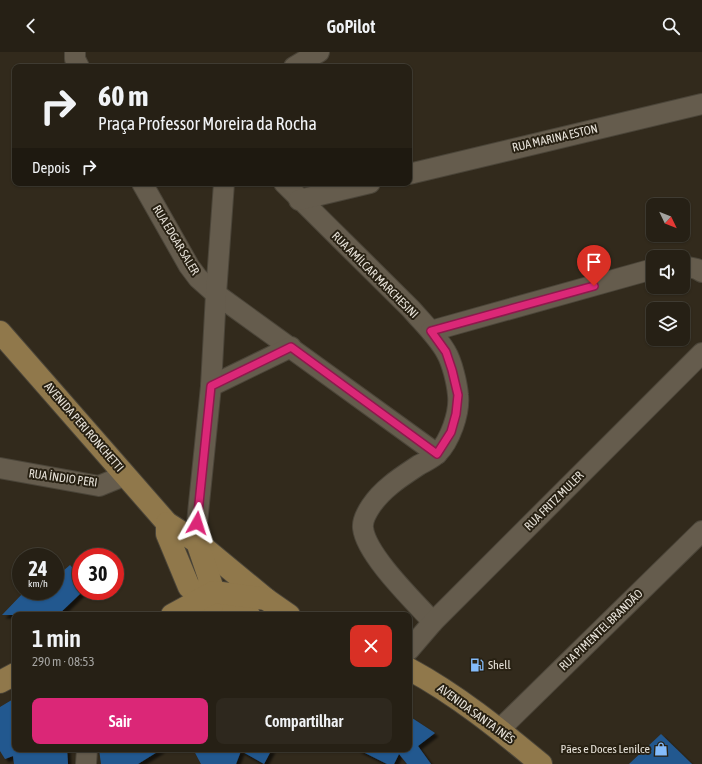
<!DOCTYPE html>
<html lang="pt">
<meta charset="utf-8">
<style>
:root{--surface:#262015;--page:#2e281e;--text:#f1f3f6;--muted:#a4a3a0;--line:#423e34;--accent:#db2777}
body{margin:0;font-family:"Asap Condensed",sans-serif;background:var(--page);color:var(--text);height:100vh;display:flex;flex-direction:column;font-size:15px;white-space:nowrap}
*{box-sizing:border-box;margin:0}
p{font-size:13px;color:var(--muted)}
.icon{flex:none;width:22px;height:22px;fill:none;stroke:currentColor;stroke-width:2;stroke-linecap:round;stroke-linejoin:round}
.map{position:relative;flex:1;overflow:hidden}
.side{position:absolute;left:12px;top:560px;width:400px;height:140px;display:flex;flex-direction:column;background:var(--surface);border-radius:8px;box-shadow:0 1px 3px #0004,0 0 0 1px var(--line)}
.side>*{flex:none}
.guide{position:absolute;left:12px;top:12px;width:400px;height:122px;border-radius:8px;box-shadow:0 1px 3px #0004,0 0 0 1px var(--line);background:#262015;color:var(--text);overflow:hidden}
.needle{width:26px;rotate:133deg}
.controls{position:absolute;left:646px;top:146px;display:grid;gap:8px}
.controls a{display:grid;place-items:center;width:44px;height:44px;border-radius:8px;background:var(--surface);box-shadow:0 1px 3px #0004,0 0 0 1px var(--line);font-size:20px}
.speed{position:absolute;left:12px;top:496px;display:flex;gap:8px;font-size:20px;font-weight:700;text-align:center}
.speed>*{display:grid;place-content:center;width:52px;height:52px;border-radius:50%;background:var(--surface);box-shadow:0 1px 3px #0004,0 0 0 1px var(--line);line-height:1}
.speed small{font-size:10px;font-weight:400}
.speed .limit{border:6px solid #d22;background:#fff;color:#111}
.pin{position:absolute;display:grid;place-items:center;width:34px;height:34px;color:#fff;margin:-41px -17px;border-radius:50% 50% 50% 0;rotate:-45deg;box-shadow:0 0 4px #0007}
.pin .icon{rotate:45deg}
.me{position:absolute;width:44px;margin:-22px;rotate:6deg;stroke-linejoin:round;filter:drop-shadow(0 0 3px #0008)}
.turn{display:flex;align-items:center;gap:14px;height:84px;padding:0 20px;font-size:18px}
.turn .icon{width:52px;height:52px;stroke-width:2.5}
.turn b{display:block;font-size:28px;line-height:34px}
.then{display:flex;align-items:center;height:38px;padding:0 20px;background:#0003;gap:8px;font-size:15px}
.round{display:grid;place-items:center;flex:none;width:42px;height:42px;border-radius:8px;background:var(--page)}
.summary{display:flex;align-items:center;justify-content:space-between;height:68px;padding:0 20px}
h1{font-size:24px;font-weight:600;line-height:30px}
.primary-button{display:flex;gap:8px;margin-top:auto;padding:8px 20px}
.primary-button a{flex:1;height:46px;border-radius:8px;background:var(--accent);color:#fff;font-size:16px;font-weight:600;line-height:46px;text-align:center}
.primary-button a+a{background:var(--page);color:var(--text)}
header{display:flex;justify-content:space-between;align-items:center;height:52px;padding:0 20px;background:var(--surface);font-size:18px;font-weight:600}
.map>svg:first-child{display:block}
.building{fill:#24588f;filter:url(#shadow)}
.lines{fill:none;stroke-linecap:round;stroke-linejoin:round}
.minor-casing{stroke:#4b4539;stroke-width:22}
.major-casing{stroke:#4b4539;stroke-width:24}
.minor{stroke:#655c4d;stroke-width:20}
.major{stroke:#90784b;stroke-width:22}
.route-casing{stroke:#8e194d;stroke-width:10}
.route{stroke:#db2777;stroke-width:7}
.labels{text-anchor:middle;stroke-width:4;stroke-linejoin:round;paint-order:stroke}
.street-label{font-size:12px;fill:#e7e2d9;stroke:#282113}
.poi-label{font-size:12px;fill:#e7e2d9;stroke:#282113;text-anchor:start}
</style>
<header><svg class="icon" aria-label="back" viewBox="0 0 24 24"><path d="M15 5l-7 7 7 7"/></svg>GoPilot<svg class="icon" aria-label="search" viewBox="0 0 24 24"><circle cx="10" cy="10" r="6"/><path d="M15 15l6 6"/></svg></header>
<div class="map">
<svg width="702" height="712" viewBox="0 0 702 712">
<defs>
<filter id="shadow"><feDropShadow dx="3.5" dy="3.5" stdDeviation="1" flood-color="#0009"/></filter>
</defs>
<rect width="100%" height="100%" fill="#322a1c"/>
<!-- building -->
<g class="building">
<path d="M70,513L81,525V541L58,563H2L25,539H55V526Z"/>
<path d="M15,646V697H67L68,712H14L13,704L5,707L0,699V655Z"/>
<path d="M409,664L435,681L418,694L431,712H407L399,702L394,712H387L357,697H409Z"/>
<path d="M661,682L692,712H629Z"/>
<path d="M99,697H162L138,712H101Z"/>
<path d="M193,697H272L264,712L241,699L236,712H201Z"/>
</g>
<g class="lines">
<!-- minor casing -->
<g class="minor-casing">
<g id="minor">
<path d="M75,0V7L79,15"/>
<path d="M294,15L319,0"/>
<path d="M409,122L702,52"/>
<path d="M142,131L189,214L198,226L216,242L437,402"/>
<path d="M284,131L411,257C423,271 437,284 446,300C452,310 457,331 458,343C460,361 450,389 437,402C432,406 425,410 419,413C401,425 383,436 371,454C367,460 362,468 363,476C366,503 414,549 433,570"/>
<path d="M299,148L370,131"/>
<path d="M683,214L697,217L702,220"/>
<path d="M431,279L653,217"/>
<path d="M211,334L291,295"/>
<path d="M0,416L99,434L126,423"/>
<path d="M197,490V471L211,334L216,242L224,131"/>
<path d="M409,598L433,570L702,301"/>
<path d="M500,677L702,479"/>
<path d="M86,712L87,697"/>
</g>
</g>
<!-- major casing -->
<g class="major-casing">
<g id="major">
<path d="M0,280L167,471L197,490L266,547"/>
<path d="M167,471V482L189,535L204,545L213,554L249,563"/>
<path d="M197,490L214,540L212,554"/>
<path d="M172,563L214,540L266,547L289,563"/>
<path d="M409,617C457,643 499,677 541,712"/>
<path d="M0,630L15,622"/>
</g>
</g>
<!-- minor -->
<use href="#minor" class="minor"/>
<!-- major -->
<use href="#major" class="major"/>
</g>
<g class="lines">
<!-- route casing -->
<g class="route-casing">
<path id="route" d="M197,471L211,334L291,295L437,402L451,380L456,362L458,343L452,318L446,300L431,279L594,234"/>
</g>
<!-- route -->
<use href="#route" class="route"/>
</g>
<!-- icons -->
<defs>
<g id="fuel-bare" transform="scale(1.08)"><path d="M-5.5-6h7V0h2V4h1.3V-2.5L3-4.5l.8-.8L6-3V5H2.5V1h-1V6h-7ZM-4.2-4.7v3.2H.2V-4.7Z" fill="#84bcfb" stroke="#282113" stroke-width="2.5" paint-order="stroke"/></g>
<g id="shop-bare" transform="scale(1.08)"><path d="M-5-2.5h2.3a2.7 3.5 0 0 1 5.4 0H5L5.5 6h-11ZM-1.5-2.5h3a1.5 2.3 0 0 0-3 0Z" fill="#84bcfb" stroke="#282113" stroke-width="2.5" paint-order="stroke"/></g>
</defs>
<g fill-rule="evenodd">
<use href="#fuel-bare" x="477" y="613"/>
<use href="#shop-bare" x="661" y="697"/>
</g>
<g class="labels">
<!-- street labels -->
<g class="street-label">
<text transform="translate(555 86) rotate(-13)" y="4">RUA MARINA ESTON</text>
<text transform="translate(176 188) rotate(59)" y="4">RUA EDGAR SALER</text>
<text transform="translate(375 223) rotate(45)" y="4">RUA AMÍLCAR MARCHESINI</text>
<text transform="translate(84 375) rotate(49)" y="4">AVENIDA PERI RONCHETTI</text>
<text transform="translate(63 426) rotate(8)" y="4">RUA ÍNDIO PERI</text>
<text transform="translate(554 449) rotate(-45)" y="4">RUA FRITZ MULER</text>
<text transform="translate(601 578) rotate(-44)" y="4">RUA PIMENTEL BRANDÃO</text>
<text transform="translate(476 662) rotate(36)" y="4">AVENIDA SANTA INÊS</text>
</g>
<!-- poi labels -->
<g class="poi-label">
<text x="488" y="617">Shell</text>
<text x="650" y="701" text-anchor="end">Pães e Doces Lenilce</text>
</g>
</g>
</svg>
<div class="controls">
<a><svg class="needle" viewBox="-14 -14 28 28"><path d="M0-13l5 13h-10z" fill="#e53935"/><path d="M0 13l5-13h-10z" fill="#a4a3a0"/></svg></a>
<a><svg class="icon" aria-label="sound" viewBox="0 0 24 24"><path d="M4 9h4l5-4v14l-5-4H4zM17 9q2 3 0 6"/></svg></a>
<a><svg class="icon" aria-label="layers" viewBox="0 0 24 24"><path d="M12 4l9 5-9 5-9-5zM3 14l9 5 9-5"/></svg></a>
</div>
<div class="speed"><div>24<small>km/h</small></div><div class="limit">30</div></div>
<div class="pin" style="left:594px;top:234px;background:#d93025"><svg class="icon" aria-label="arrive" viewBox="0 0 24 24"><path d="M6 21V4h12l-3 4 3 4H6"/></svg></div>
<svg class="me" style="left:197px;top:471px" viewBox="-20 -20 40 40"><path d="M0-17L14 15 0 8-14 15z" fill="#db2777" stroke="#fff" stroke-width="4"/></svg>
<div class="guide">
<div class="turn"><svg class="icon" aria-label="right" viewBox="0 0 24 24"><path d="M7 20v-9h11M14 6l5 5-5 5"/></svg><div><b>60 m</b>Praça Professor Moreira da Rocha</div></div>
<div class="then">Depois<svg class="icon" aria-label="right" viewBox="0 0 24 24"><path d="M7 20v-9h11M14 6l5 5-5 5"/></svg></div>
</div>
<section class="side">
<div class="summary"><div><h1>1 min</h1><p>290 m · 08:53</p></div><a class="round" style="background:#d93025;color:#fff"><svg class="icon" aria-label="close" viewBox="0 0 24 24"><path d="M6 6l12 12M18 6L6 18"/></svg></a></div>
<div class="primary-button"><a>Sair</a><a>Compartilhar</a></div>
</section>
</div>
